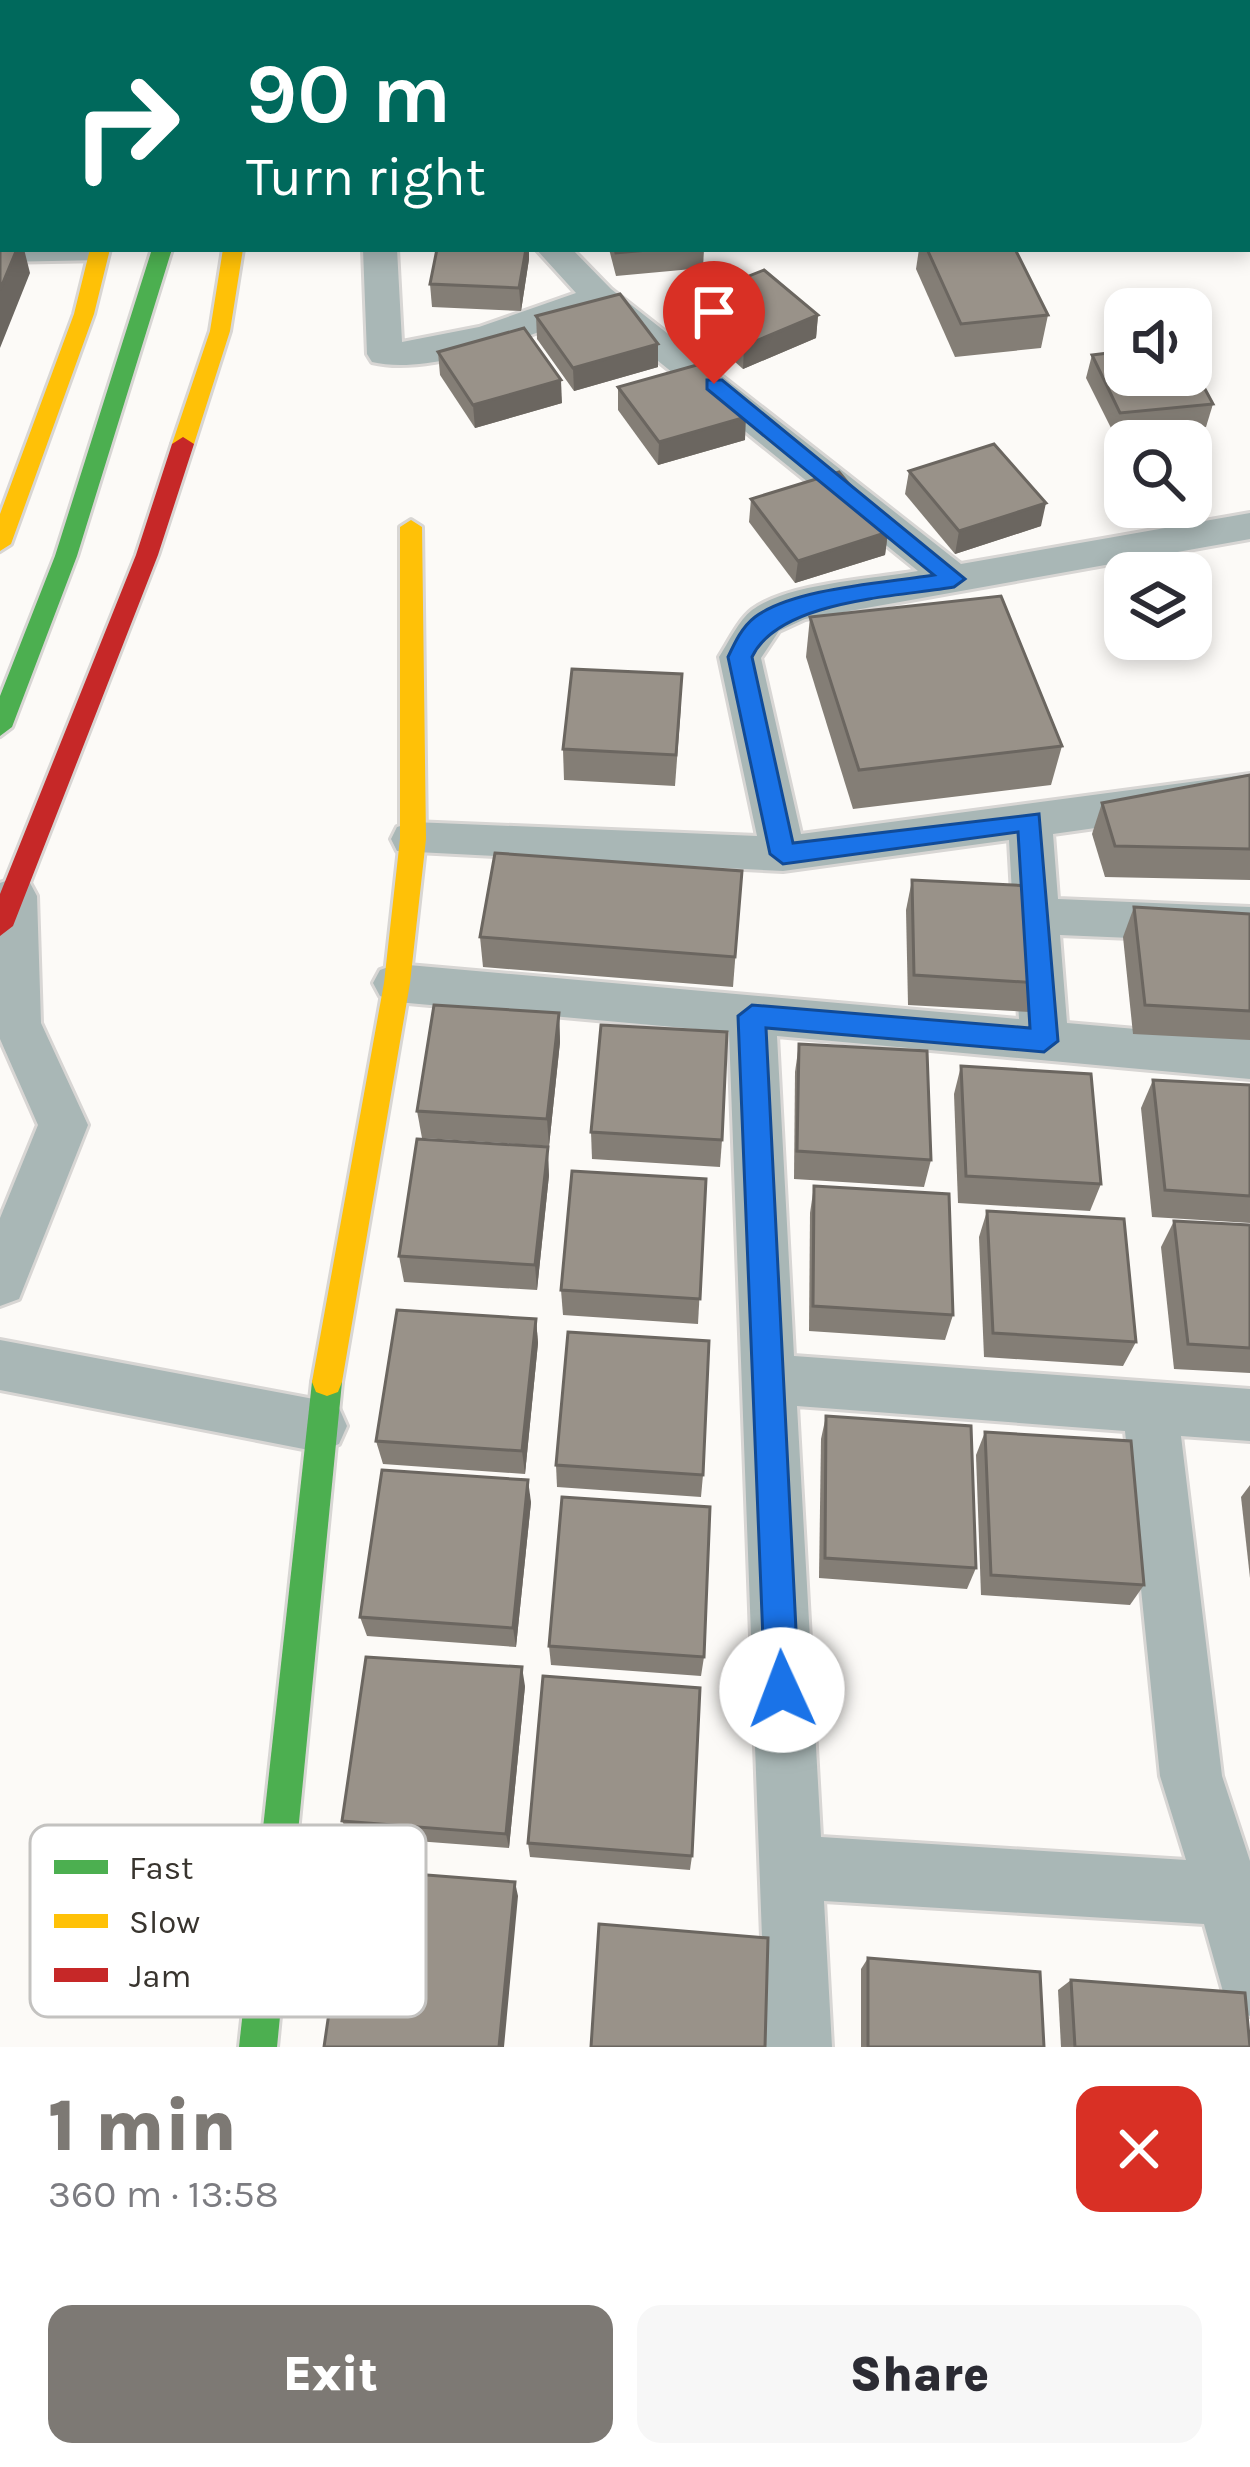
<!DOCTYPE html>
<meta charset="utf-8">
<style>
:root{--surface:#fff;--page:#f7f7f7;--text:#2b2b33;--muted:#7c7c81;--accent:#7d7974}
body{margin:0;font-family:Karla,sans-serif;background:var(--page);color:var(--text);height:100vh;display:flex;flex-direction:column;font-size:45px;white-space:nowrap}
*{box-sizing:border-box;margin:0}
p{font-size:39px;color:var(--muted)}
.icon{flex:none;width:66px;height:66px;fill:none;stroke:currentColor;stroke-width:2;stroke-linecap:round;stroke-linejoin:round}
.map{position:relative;height:2047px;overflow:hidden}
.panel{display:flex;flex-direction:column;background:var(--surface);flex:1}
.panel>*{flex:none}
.banner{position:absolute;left:0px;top:0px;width:1251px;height:252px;box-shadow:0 6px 18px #0003;background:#00695c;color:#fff;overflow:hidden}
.buttons{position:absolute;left:1104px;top:288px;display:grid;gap:24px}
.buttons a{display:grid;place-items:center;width:108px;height:108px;border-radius:24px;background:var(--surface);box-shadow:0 6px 18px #0003;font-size:60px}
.pin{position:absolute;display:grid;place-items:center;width:102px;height:102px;color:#fff;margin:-123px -51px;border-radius:50% 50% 50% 0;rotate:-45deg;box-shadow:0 0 12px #0007}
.pin .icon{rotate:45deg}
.me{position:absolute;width:132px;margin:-66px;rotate:358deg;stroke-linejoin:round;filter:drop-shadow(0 0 9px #0008)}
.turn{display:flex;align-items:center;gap:42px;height:252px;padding:0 48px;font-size:54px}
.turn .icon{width:156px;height:156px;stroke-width:2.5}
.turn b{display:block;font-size:84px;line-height:102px}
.round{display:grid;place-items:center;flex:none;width:126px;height:126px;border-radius:24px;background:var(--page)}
.head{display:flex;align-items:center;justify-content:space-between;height:204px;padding:0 48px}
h1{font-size:72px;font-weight:800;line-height:90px;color:var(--accent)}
.button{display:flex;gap:24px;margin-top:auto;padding:24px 48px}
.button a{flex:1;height:138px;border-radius:24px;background:var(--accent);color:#fff;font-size:48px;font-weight:800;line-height:138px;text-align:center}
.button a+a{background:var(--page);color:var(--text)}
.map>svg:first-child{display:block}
.green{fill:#fbe0c1}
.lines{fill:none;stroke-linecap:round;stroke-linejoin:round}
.lane-casing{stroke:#d8d6d4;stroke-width:6}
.street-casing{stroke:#d8d6d4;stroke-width:6}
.fast-casing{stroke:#d8d6d4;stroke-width:6}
.slow-casing{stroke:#d8d6d4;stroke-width:6}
.jam-casing{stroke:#d8d6d4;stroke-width:6}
.lane{fill:#a9b7b6;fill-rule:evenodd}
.street{fill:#a9b7b6;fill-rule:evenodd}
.fast{fill:#4caf50;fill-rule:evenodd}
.slow{fill:#ffc107;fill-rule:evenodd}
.jam{fill:#c62828;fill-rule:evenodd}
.wall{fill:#847e76}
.shaded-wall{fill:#6b6660}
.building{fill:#999289;stroke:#6b6660;stroke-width:3}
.route{fill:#1a73e8;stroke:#114b97;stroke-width:3}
.key{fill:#fff;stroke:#c3c2c0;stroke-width:3}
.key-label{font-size:33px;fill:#38342e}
</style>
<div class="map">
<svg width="1250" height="2047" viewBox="0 0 1250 2047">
<rect width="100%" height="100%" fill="#fcfaf7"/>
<!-- green -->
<path class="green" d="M467,0H910L911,3H464Z"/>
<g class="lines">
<!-- lane casing -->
<g class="lane-casing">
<path id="lane" d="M98,251L107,256L104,260L0,262V252Z"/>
</g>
<!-- street casing -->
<g class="street-casing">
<g id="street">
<rect x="1248" y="63" width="2" height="19"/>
<path d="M363,249H397L402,342L479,327L576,293L536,249H572L611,289L961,564L1250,513V539L805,619L779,631L761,658L801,834L1250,774V806L1053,834L1058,899L1250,907V943L1060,935L1067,1023L1250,1039V1079L777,1036L794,1356L1250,1389V1441L1181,1436L1222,1776L1250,1861V2016L1227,2006L1204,1924L824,1901L832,2047H766L729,1032L397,1002L380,996L373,983L380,970L397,964L1019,1019L1009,840L783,871L397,851L391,839L397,827L413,822L757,836L719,657C728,643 739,620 752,610C788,583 874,579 918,571L595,310C537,333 433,377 372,362L367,354ZM797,1406L1125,1431L1160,1776L1186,1860L821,1837Z"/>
<path d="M14,878L30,883L37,896L41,1023L88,1125L19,1299L0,1306V1218L38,1125L0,1039V883Z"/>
<path d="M0,1340L319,1400L339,1408L347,1426L339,1444L319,1452L0,1390Z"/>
</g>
</g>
<!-- fast casing -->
<g class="fast-casing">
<g id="fast">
<rect x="195" y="0" width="16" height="3"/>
<path d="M152,249H172L77,556L12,727L0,736V696L55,556Z"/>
<path d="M327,1368L338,1372L342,1382L277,2047H239L312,1382L316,1372Z"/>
</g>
</g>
<!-- slow casing -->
<g class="slow-casing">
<g id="slow">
<rect x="310" y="0" width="16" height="3"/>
<path d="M90,249H110L94,314L11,544L0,551V514L74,314Z"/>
<path d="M223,249H243L230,331L194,444L183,451L172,444L210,331Z"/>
<path d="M411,520L422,527L426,839L410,983L342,1382L338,1392L327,1396L316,1392L312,1382L384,983L400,839V527Z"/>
</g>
</g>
<!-- jam casing -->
<g class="jam-casing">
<path id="jam" d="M183,437L194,444L158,555L13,926L0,936V894L136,555L172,444Z"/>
</g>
<!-- lane -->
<use href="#lane" class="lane"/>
<!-- street -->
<use href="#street" class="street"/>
<!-- fast -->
<use href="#fast" class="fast"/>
<!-- slow -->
<use href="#slow" class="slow"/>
<!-- jam -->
<use href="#jam" class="jam"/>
</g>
<!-- wall -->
<g class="wall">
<path d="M0,0L3,3V36L0,35Z"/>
<path d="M1250,1V64H1248V3Z"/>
<path d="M437,249H529V259L521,311L432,307L430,284Z"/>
<path d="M609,249H704L703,268L616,276Z"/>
<path d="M919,249H1015L1048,315L1041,348L955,357L916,269Z"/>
<path d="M691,299L818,315L816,338L743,369L690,322Z"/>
<path d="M536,316L658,344V367L574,391L537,339Z"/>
<path d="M438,352L562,403L475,428L440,375Z"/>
<path d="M1092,355L1213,404L1206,427L1115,436L1086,378Z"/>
<path d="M618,387L745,440L658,465L618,410Z"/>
<path d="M909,471L1041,526L955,554L905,494Z"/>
<path d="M751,499L888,532L885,555L795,583L749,522Z"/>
<path d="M810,617L1062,746L1051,785L853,809L806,657Z"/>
<path d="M681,706L675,786L564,780L563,749Z"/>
<path d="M1250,775V880L1105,877L1092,834L1102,803Z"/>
<path d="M742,871L733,987L483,967L480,937Z"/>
<path d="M912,880L1039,983L1030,1012L908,1005L906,910Z"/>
<path d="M1134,907L1250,914V1040L1133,1034L1123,937Z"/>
<path d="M559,1013L560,1042L549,1146L422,1138L417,1111Z"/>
<path d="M799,1044L931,1160L924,1187L794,1179L795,1072Z"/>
<path d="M961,1066L1101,1184L1090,1211L958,1203L954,1094Z"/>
<path d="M1153,1080L1250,1085V1223L1152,1217L1141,1108Z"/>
<path d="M591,1132L722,1140L720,1167L592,1159Z"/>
<path d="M549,1175L537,1290L404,1282L399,1256Z"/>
<path d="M706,1179L698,1324L563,1315L561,1290Z"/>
<path d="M814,1186L953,1315L945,1340L809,1331L810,1213Z"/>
<path d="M987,1211L1136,1342L1123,1366L984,1357L979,1237Z"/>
<path d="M1174,1221L1250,1225V1373L1174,1369L1161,1247Z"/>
<path d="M536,1319L538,1343L525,1474L383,1464L376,1441Z"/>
<path d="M826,1416L976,1568L967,1589L819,1578L821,1439Z"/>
<path d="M985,1432L1144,1585L1130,1605L981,1595L976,1455Z"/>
<path d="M556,1465L703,1475L701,1497L557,1487Z"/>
<path d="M1250,1485V1578L1241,1497Z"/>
<path d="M531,1502L516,1647L367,1636L360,1617Z"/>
<path d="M549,1646L704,1657L701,1676L551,1665Z"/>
<path d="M525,1686L509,1848L350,1836L342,1821Z"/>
<path d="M528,1843L692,1856L690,1870L530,1857Z"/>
<path d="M868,1958L1044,2047H861V1969Z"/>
<path d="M1071,1980L1250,2047H1061L1058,1990Z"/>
</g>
<!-- shaded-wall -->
<g class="shaded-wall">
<path d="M69,0H88L89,3H64Z"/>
<path d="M3,71V114L0,118V75Z"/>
<path d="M3,215V242L0,232V220Z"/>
<path d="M17,249H24L30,273L0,348V290Z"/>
<path d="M526,249H529V259L521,311L519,288Z"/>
<path d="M818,315L816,338L743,369L744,346Z"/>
<path d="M658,344V367L574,391L573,368Z"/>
<path d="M561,380L562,403L475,428L473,405Z"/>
<path d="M746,417L745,440L658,465L659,442Z"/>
<path d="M1046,503L1041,526L955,554L959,531Z"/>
<path d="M888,532L885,555L795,583L798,561Z"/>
<path d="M559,1013L560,1042L549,1146L547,1119Z"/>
<path d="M548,1147L549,1175L537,1290L535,1265Z"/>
<path d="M536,1319L538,1343L525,1474L522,1451Z"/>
<path d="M528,1480L531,1502L516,1647L513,1628Z"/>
<path d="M522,1667L525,1686L509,1848L506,1834Z"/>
<path d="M515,1882L518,1896L504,2047H499Z"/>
</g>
<!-- building -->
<g class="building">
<path d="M0,0H69L64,3H3V7L0,6Z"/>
<path d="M944,0H1025L1024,3H943Z"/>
<path d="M1087,0H1164L1165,3H1088Z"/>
<path d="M1215,0L1250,1V41L1248,40V3H1214Z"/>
<path d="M0,50H3V71L0,75Z"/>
<path d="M0,163L3,164V215L0,220Z"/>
<path d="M0,239H3V249H17L0,290Z"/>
<path d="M437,249H526L519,288L430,284Z"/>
<path d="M615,249H659L616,253Z"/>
<path d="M927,249H1015L1048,315L961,324Z"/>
<path d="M764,270L818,315L744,346L691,299Z"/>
<path d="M620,294L658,344L573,368L536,316Z"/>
<path d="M524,328L561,380L473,405L438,352Z"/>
<path d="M1125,351V375H1191V363L1213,404L1120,413L1092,355Z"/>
<path d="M704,363L746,417L659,442L618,387Z"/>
<path d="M994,444L1046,503L959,531L909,471Z"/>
<path d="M839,472L888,532L798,561L751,499Z"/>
<path d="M1001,596L1062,746L859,770L810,617Z"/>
<path d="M572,669L682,674L676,755L563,749Z"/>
<path d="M1250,775V849L1115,846L1102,803Z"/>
<path d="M495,853L742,871L735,957L480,937Z"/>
<path d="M912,880L1032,886L1039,983L914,975Z"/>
<path d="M1134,907L1250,914V1011L1145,1005Z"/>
<path d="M434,1005L559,1013L547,1119L417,1111Z"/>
<path d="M601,1025L727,1032L722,1140L591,1132Z"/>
<path d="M799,1044L927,1051L931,1160L797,1151Z"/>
<path d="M961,1066L1091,1074L1101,1184L966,1176Z"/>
<path d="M1153,1080L1250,1085V1196L1165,1190Z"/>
<path d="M417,1139L548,1147L535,1265L399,1256Z"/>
<path d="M572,1171L706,1179L700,1299L561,1290Z"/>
<path d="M814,1186L949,1194L953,1315L813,1306Z"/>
<path d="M987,1211L1124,1219L1136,1342L993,1333Z"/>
<path d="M1174,1221L1250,1225V1348L1188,1344Z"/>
<path d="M397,1310L536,1319L522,1451L376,1441Z"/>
<path d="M568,1332L709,1341L703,1475L556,1465Z"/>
<path d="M826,1416L971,1426L976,1568L825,1558Z"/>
<path d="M985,1432L1131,1441L1144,1585L991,1575Z"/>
<path d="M382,1470L528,1480L513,1628L360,1617Z"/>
<path d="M562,1497L710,1507L704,1657L549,1646Z"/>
<path d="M366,1657L522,1667L506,1834L342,1821Z"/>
<path d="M543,1676L700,1688L692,1856L528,1843Z"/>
<path d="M350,1869L515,1882L499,2047H324Z"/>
<path d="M599,1924L768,1938L765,2047H591Z"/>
<path d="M868,1958L1040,1972L1044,2047H868Z"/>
<path d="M1071,1980L1245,1993L1250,2047H1075Z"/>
</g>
<!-- route -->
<path class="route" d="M707,380H722L965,579L954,587C896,597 779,600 752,657L793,843L1039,814L1058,1041L1044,1052L766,1028L799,1690L794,1702L782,1707L770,1702L765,1690L738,1016L752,1005L1030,1028L1018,832L783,864L770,854L728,657C735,642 742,627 755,617C794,588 885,583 934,575L707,389Z"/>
<!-- legend -->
<rect x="30" y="1825" width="396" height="192" rx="18" class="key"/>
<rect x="54" y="1860" width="54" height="14" fill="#4caf50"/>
<rect x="54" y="1914" width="54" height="14" fill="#ffc107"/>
<rect x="54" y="1968" width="54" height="14" fill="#c62828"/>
<g class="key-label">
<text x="129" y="1879">Fast</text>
<text x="129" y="1933">Slow</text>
<text x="129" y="1987">Jam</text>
</g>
</svg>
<div class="buttons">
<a><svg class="icon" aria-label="sound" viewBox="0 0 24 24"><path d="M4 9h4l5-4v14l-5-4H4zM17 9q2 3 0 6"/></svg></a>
<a><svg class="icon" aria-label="search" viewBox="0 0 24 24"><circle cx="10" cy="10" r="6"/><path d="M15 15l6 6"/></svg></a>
<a><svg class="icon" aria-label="layers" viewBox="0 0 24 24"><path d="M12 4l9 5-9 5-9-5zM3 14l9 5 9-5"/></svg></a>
</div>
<div class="pin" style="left:714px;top:384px;background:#d93025"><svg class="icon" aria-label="arrive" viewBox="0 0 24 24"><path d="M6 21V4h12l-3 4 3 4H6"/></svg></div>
<svg class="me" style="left:782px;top:1690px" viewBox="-20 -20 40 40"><circle r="19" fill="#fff"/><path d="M0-13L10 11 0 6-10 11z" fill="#1a73e8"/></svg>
<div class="banner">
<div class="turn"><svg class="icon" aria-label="right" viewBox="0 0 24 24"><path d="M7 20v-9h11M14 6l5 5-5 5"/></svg><div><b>90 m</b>Turn right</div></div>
</div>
</div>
<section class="panel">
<div class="head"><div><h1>1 min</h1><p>360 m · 13:58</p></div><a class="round" style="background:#d93025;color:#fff"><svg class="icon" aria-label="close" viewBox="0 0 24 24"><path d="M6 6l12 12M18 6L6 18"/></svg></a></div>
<div class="button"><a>Exit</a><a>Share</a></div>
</section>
